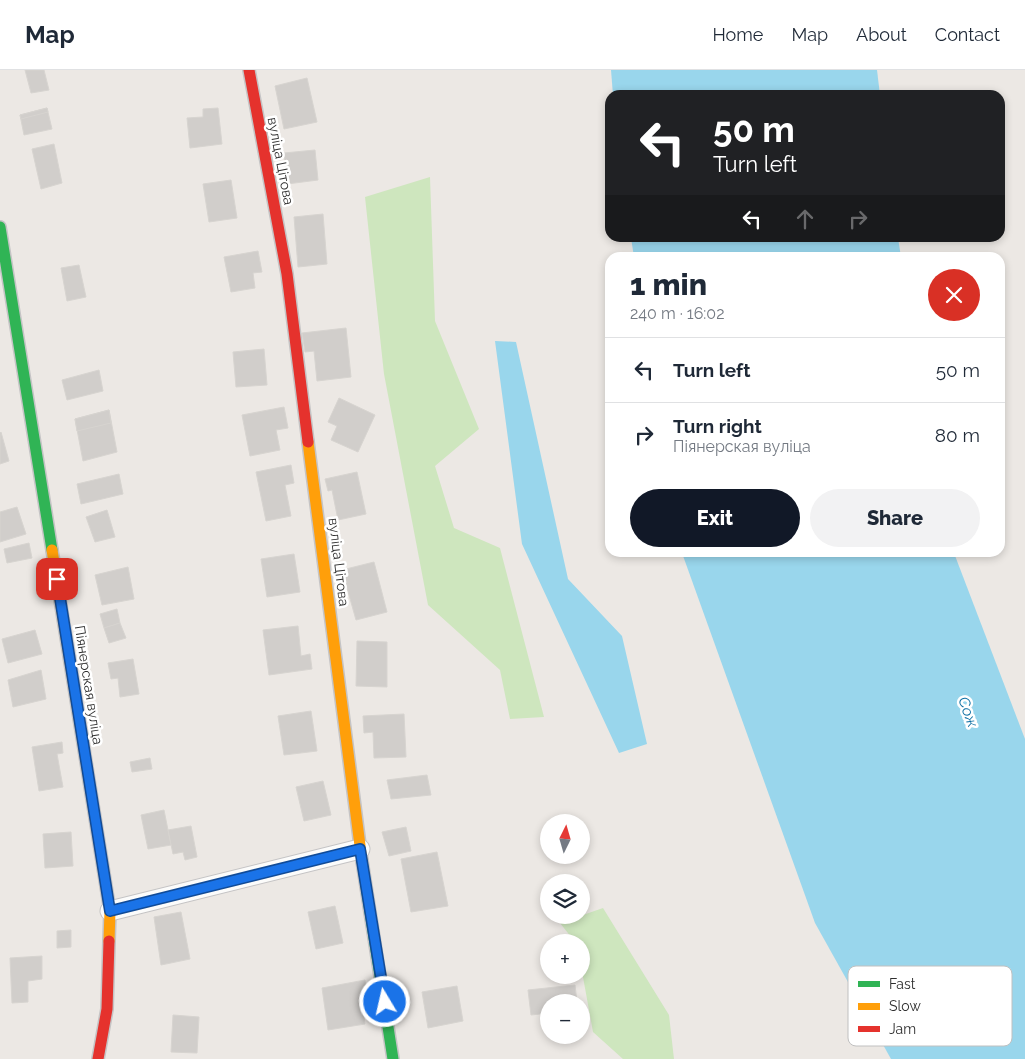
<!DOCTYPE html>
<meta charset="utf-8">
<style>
:root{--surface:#fff;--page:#f2f2f3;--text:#1f2937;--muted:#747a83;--line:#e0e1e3;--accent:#111827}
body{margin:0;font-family:Raleway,sans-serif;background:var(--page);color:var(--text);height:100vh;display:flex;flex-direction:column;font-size:19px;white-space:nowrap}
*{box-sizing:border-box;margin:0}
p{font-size:16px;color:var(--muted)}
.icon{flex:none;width:28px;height:28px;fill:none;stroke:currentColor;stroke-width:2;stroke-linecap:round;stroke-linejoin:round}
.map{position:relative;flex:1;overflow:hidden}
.panel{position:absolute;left:605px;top:182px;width:400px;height:305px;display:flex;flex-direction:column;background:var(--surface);border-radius:15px;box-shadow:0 2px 8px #0003}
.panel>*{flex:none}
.hud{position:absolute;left:605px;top:20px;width:400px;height:152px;border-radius:15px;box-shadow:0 2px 8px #0003;background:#202124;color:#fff;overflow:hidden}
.needle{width:32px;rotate:5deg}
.tools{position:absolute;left:540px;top:744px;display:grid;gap:10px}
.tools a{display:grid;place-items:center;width:50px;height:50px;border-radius:50%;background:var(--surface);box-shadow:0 2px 8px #0003;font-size:25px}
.pin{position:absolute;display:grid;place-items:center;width:42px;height:42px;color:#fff;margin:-21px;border-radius:10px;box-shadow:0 2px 8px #0006}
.me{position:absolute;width:55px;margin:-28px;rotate:351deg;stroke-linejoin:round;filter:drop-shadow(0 0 4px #0008)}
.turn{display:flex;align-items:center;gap:18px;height:105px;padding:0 25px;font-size:22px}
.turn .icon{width:65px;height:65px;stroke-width:2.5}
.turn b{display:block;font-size:35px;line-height:42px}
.lanes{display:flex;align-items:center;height:48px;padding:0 25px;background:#0003;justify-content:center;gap:25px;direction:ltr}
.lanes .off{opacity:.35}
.round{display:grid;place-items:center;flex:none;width:52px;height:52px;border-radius:26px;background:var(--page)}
.head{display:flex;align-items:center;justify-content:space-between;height:85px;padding:0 25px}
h1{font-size:30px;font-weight:800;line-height:38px}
.cta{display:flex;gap:10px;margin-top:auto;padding:10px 25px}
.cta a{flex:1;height:58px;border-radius:30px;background:var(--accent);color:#fff;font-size:20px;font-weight:800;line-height:58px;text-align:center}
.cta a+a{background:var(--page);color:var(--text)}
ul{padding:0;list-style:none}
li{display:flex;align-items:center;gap:15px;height:65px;padding:0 25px;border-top:1px solid var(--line)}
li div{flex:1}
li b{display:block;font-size:19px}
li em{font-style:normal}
header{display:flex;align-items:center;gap:30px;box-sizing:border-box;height:70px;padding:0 25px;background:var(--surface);border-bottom:1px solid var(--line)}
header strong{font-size:24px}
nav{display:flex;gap:28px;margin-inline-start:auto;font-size:18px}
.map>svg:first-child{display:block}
.green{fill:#cee6be}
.water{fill:#99d6ec}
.building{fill:#d1cecb;stroke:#d7d4d0}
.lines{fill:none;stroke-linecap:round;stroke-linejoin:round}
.street-casing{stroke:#c5c4c5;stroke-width:21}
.fast-casing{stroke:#c5c4c5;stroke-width:14}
.slow-casing{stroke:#c5c4c5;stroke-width:14}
.jam-casing{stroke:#c5c4c5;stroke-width:14}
.street{stroke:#fcfcfb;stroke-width:19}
.fast{stroke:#30b455;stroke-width:11}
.slow{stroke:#ff9f0a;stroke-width:11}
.jam{stroke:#e5322d;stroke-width:11}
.route-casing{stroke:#114b97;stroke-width:12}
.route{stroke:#1a73e8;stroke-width:9}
.labels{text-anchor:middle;stroke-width:5;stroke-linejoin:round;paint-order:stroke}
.street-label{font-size:14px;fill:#2e2e2e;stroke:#fff}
.water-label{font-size:15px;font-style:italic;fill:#0d6fa3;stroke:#fff}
.key{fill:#fff;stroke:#c0c0c0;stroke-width:1}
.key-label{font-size:14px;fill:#2e2e2e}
</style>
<header>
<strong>Map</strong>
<nav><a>Home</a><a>Map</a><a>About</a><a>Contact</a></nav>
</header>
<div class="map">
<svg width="1025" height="989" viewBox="0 0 1025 989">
<rect width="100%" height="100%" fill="#ece8e4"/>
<!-- green -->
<g class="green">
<path d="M430,107L435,251L479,359L435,396L454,458L500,478L544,647L510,649L500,600L428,535L384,304L365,127Z"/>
<path d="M603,838L669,945L674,989H623L593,962L581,896V872H575L560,853Z"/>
</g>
<!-- water -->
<g class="water">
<path d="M611,0H877L880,25H613Z"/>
<path d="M631,168H898L901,187H634Z"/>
<path d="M495,271L516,272L568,509L622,566L647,674L619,683L522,474Z"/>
<path d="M682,483H954L1025,669V989H891L815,853Z"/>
</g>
<!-- building -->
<g class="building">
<path d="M25,0H44L49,20L31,23Z"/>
<path d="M307,8L317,52L284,59L275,16Z"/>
<path d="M47,38L52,59L24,65L20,45Z"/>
<path d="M47,38L48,42L21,49L20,45Z"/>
<path d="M218,38L222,74L190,78L187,48L203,47V39Z"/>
<path d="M54,74L62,113L41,119L32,79Z"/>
<path d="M315,80L318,110L287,114L284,83Z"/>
<path d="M231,110L237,148L209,152L203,114Z"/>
<path d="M323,144L327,194L298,197L294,147Z"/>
<path d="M258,181L262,202L253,203L255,218L231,222L224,187Z"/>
<path d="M79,195L86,227L67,231L61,198Z"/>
<path d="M346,258L351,307L317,311L314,281L305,282L302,263Z"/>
<path d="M264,279L267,315L236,317L233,282Z"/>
<path d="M99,300L103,321L67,330L62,310Z"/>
<path d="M339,328L375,345L358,382L331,370L337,356L328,352Z"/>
<path d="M284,337L288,358L276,360L280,380L250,386L242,345Z"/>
<path d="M109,340L117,382L83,391L75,349Z"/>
<path d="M109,340L111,353L77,361L75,349Z"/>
<path d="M1,362L9,391L0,394V363Z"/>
<path d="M291,395L294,413L285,415L291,446L266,451L256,402Z"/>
<path d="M357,402L366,444L338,450L332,420L328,421L325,409Z"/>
<path d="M119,404L123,424L81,434L77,414Z"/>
<path d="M17,437L26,464L0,472V442Z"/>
<path d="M107,440L115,467L95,472L86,447Z"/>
<path d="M29,473L32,488L7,493L4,479Z"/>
<path d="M294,484L300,522L267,527L261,489Z"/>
<path d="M374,492L387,542L356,550L342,500Z"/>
<path d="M128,497L134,529L102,535L95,505Z"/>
<path d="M117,539L120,553L104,558L100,544Z"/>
<path d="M120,553L126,568L109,573L104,558Z"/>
<path d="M298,556L301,586L310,584L312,599L269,605L263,560Z"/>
<path d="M35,560L42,584L8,593L2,569Z"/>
<path d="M357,571L387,572V617L356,616Z"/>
<path d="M133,589L139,624L120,627L118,608L111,609L108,593Z"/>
<path d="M41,600L46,629L13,637L8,610Z"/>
<path d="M311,641L317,681L284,685L278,646Z"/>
<path d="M404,644L406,687L374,688L373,662L364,663L363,646Z"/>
<path d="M62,672L63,683L57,684L63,717L39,721L32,677Z"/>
<path d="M150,688L152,699L132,702L130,692Z"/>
<path d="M427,705L431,725L391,729L387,710Z"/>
<path d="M323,711L331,745L304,751L296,717Z"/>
<path d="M164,740L171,775L148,779L141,745Z"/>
<path d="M191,756L197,787L185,790L183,782L173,784L168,760Z"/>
<path d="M406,757L411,781L389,786L382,762Z"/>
<path d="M71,762L73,796L45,798L43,764Z"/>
<path d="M437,782L448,836L411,842L401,789Z"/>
<path d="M335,836L343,873L316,879L308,842Z"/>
<path d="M181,842L190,889L161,895L154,847Z"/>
<path d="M71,860V877L57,878V861Z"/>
<path d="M42,886V909L28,911V932L12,933L10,888Z"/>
<path d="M365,910L368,931L362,932L365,954L328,960L322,918Z"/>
<path d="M575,915L577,932H549V943L531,945L528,920Z"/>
<path d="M457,916L463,951L428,958L422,922Z"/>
<path d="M173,945L199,947L197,983L171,982Z"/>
</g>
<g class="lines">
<!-- street casing -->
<g class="street-casing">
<path id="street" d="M110,841L360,779"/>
</g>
<!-- fast casing -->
<g class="fast-casing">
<g id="fast">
<path d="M0,157L52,480"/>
<path d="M362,791L393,989"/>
</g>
</g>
<!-- slow casing -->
<g class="slow-casing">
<g id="slow">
<path d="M308,372L362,791"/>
<path d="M52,480L110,841L109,871"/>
</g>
</g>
<!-- jam casing -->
<g class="jam-casing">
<g id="jam">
<path d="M249,0L287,204L308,372"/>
<path d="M98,989L107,939L109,871"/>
</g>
</g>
<!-- street -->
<use href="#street" class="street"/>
<!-- fast -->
<use href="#fast" class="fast"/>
<!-- slow -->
<use href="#slow" class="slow"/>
<!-- jam -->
<use href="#jam" class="jam"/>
</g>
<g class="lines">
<!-- route casing -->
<g class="route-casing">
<path id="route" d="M57,509L110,841L360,779L385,932"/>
</g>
<!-- route -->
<use href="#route" class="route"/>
</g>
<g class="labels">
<!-- street labels -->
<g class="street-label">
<text transform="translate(281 91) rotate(79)" y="5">вуліца Цітова</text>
<text transform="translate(339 492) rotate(83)" y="5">вуліца Цітова</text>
<text transform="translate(89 615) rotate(81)" y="5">Піянерская вуліца</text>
</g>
<!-- water labels -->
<g class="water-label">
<text transform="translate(968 642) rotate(70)" y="5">Сож</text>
</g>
</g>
<!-- legend -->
<rect x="848" y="896" width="164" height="80" rx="8" class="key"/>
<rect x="858" y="911" width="22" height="6" fill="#30b455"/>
<rect x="858" y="933" width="22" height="7" fill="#ff9f0a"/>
<rect x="858" y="956" width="22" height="6" fill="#e5322d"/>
<g class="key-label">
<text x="889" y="919">Fast</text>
<text x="889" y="941">Slow</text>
<text x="889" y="964">Jam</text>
</g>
</svg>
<div class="tools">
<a><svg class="needle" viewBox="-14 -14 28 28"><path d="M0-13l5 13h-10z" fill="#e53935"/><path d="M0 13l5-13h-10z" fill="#747a83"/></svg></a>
<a><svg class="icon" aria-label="layers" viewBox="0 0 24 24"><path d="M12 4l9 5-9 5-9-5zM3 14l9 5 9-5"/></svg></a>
<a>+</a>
<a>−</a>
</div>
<div class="pin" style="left:57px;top:509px;background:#d93025"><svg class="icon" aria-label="arrive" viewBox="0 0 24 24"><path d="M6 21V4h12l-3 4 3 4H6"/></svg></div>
<svg class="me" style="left:385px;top:932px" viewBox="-20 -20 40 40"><circle r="17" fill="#1a73e8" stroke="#fff" stroke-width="3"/><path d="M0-11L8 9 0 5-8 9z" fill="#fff"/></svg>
<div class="hud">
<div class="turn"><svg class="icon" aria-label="left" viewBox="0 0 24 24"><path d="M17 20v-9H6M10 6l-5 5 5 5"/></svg><div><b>50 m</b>Turn left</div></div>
<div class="lanes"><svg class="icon" aria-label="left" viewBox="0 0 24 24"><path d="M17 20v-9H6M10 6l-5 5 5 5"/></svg><svg class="icon off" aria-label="ahead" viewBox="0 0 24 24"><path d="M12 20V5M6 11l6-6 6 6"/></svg><svg class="icon off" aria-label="right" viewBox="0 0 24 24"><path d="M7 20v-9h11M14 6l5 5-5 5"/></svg></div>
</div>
<section class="panel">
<div class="head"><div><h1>1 min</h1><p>240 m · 16:02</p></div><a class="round" style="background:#d93025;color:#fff"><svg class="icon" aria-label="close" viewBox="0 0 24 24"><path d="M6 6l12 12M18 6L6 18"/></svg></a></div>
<ul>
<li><svg class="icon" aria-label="left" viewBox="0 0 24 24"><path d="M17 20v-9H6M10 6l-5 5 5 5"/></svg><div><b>Turn left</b></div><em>50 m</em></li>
<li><svg class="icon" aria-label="right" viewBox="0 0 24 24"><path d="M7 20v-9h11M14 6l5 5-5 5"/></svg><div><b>Turn right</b><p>Піянерская вуліца</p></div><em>80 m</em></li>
</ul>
<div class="cta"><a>Exit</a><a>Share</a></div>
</section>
</div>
